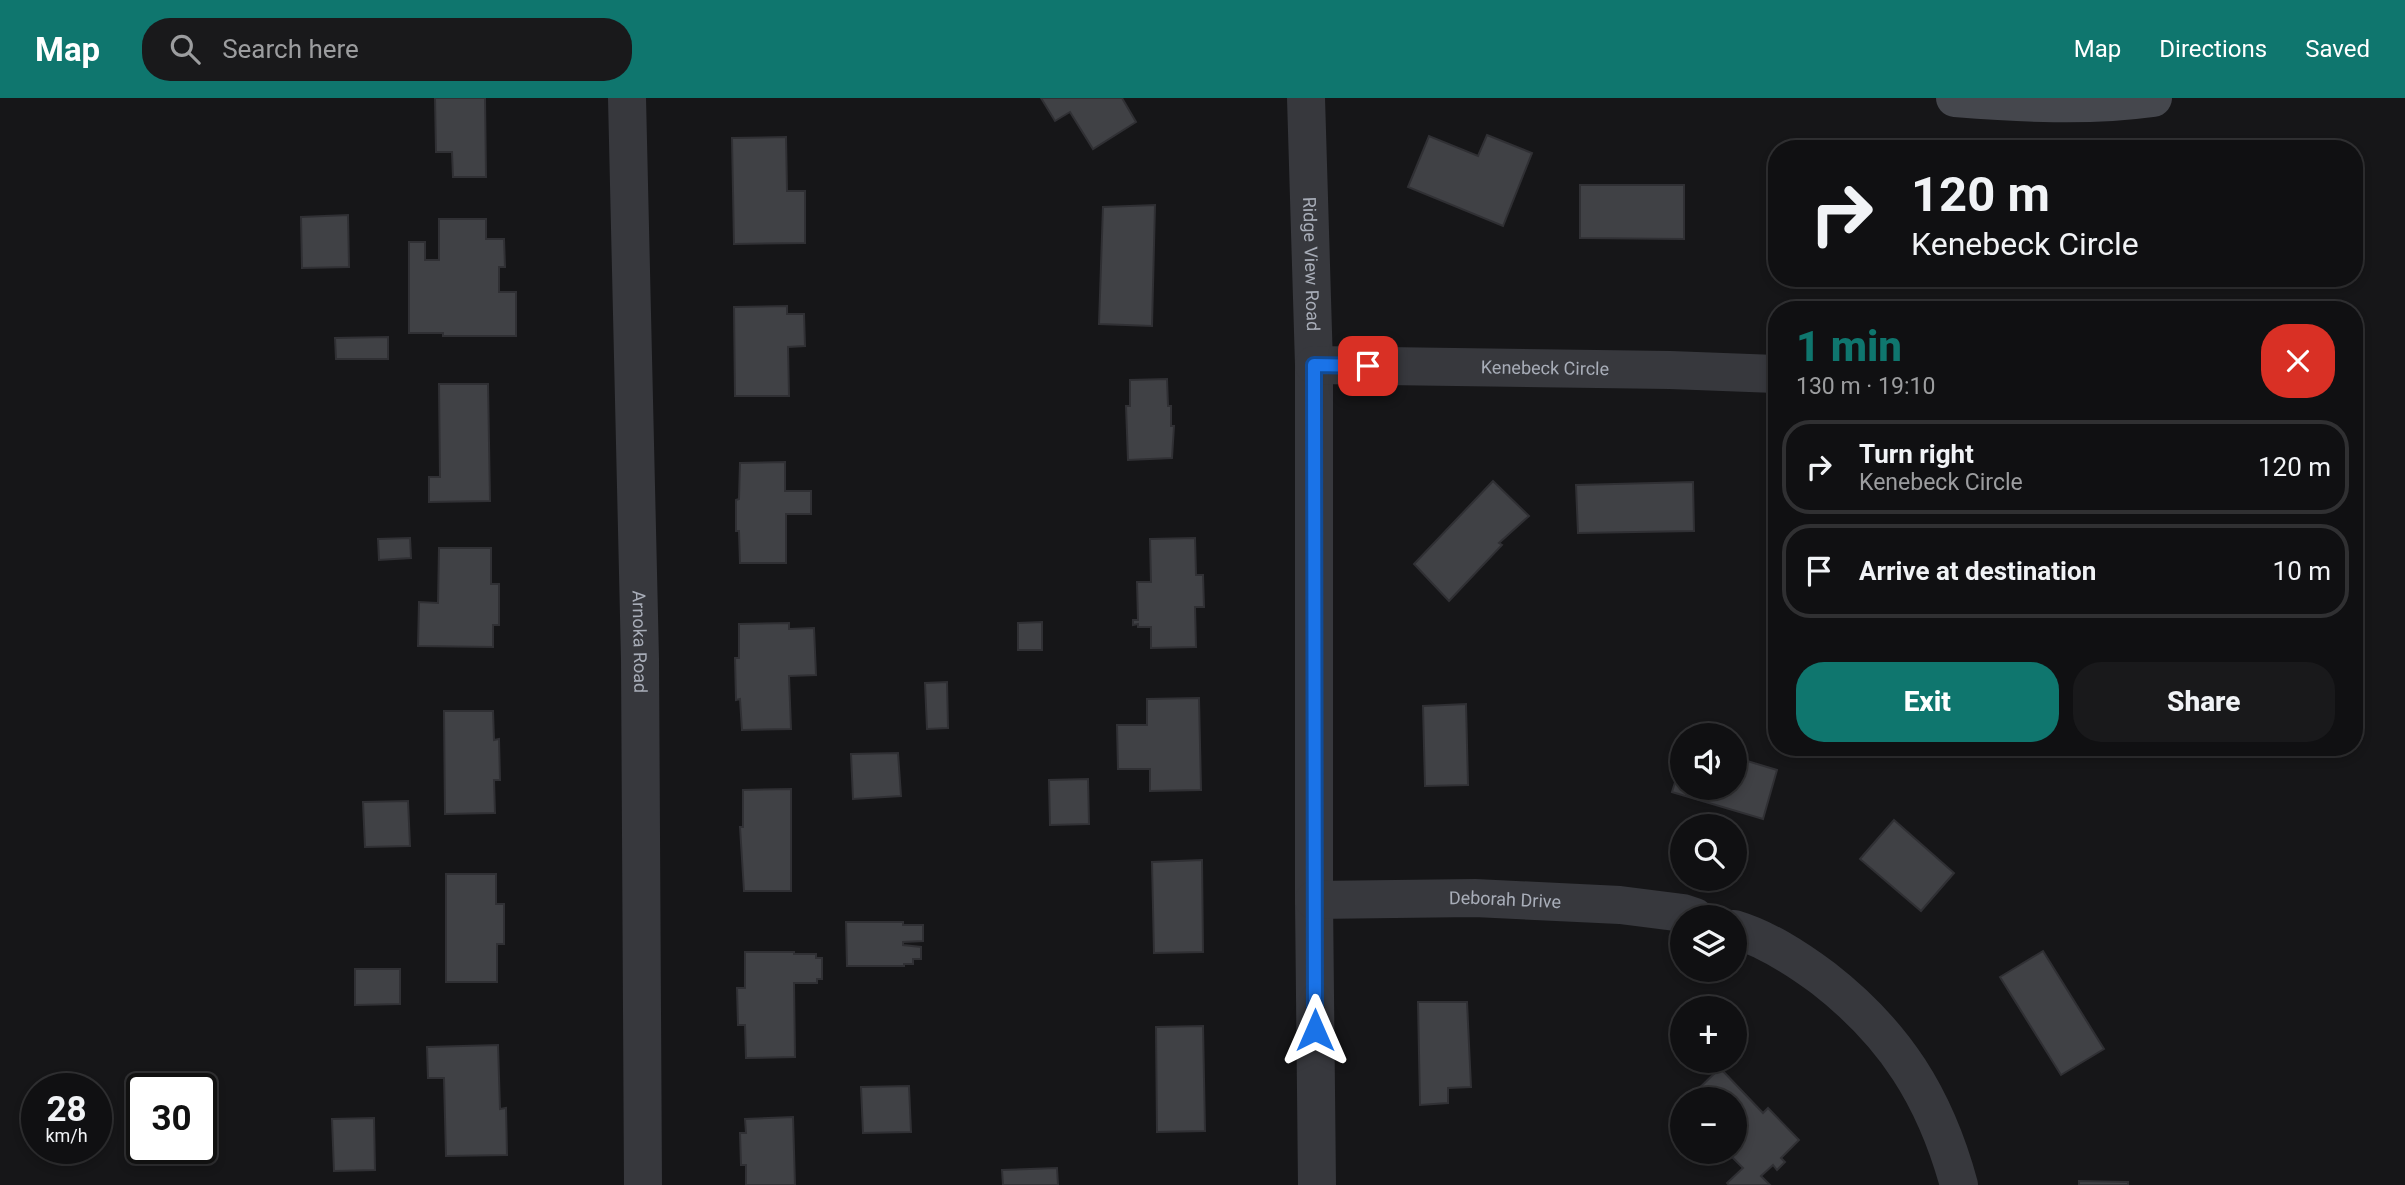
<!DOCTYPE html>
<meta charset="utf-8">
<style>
:root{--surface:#101012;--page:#19191b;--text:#f1f3f6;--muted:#9c9d9f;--line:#303032;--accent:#0f766e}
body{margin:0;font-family:Roboto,sans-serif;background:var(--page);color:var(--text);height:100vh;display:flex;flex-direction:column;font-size:26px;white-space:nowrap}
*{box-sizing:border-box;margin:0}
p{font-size:23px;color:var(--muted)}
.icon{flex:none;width:38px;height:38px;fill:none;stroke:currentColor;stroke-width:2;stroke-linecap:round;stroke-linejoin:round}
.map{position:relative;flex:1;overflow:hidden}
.drawer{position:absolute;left:1768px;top:203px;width:595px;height:455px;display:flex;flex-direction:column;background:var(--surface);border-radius:28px;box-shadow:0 4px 10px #0003,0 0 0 2px var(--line)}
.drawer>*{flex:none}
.guide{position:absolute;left:1768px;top:42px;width:595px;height:147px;border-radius:28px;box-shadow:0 4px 10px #0003,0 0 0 2px var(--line);background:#101012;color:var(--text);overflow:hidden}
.buttons{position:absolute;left:1670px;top:625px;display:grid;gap:14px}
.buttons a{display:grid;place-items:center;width:77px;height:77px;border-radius:50%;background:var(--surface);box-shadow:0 4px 10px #0003,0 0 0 2px var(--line);font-size:35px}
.speed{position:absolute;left:21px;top:975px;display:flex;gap:14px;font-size:35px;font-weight:700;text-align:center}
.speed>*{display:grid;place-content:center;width:91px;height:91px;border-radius:50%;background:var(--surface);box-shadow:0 4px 10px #0003,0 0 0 2px var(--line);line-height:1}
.speed small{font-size:18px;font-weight:400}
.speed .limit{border:4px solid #111;border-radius:10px;background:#fff;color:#111}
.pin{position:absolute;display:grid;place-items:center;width:60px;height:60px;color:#fff;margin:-30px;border-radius:14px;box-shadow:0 4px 10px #0006}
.me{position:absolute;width:77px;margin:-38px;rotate:0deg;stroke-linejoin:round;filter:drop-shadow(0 0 5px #0008)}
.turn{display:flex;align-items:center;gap:24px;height:147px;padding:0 28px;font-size:32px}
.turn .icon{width:91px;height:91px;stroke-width:2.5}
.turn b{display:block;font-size:49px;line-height:60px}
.round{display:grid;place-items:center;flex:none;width:74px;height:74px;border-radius:28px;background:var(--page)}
.overview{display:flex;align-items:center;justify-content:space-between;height:119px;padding:0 28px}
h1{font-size:42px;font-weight:800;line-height:52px;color:var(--accent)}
.action{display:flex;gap:14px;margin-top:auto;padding:14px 28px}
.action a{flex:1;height:80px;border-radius:28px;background:var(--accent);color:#fff;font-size:28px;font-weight:800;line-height:80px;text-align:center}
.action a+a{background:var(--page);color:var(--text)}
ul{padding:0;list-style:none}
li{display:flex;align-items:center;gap:21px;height:94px;margin:0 14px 10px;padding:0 14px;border:4px solid var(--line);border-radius:28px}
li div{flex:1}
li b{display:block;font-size:26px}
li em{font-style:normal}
header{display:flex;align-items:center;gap:42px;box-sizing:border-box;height:98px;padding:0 35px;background:var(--accent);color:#fff}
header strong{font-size:33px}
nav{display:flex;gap:38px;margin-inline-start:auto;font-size:24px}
.search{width:490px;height:63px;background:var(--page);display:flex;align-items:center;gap:18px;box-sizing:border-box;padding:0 24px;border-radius:28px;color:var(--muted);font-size:26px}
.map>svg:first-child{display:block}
.building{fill:#404145;stroke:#303034;stroke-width:2}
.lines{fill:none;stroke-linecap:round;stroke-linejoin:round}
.street{stroke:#37383d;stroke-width:38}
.secondary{stroke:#45474d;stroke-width:38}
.route-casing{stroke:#114b97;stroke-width:18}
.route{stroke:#1a73e8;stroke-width:12}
.labels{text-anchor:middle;stroke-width:7;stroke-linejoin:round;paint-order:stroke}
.street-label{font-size:18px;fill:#a8adb8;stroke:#111113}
</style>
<header>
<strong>Map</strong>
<div class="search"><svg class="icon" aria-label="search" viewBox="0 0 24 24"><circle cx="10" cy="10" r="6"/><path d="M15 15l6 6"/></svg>Search here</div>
<nav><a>Map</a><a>Directions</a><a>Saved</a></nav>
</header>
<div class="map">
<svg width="2405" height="1087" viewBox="0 0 2405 1087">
<rect width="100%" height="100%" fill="#161618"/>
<!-- building -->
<g class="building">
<path d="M435,0H485L486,79H453L452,54H436Z"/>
<path d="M1041,0H1122L1136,24L1093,51L1070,14L1055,23Z"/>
<path d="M1487,37L1532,55L1503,128L1408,89L1429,38L1478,58Z"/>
<path d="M786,39L787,93H805V145L734,146L732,40Z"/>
<path d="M1580,87H1684V141L1580,140Z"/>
<path d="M1155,107L1152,228L1099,226L1103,109Z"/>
<path d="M1772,111H1776V142L1770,141Z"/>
<path d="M348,117L349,169L302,170L301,119Z"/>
<path d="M439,121H486V141H504L505,169H499V194H516V238H443V235H409V144H425V162H439Z"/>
<path d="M787,208V216H804L805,248L788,249L789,298H735L734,209Z"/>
<path d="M388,239V261H336L335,240Z"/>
<path d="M1167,281L1168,308H1171V328H1174L1172,360L1128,362L1126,308H1130V282Z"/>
<path d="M439,286H488L490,403L429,404V379H440Z"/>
<path d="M785,364V393H811V416H786V465H740L739,433H736V402L739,401L740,365Z"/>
<path d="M1493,383L1529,418L1499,445L1502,447L1449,503L1414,466Z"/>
<path d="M1693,384L1694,433L1578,435L1576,387Z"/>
<path d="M410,440L411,460L379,462L378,441Z"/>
<path d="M1195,440L1196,477H1203L1204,509H1195L1196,549L1151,550V529H1138V526L1133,527V522H1138L1137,484H1151L1150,441Z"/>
<path d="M439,450H491V486H499V527H493V549L418,548L419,504L438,505Z"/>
<path d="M1042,524V552H1018V525Z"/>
<path d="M789,525V531L814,530L816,577L789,578L791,631L742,632L740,601L736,602L735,560H739V526Z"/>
<path d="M947,584L948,630L927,631L925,585Z"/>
<path d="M1199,600L1201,692L1150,693V671H1118L1117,627H1147V601Z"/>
<path d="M1466,606L1468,687L1425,688L1423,608Z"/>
<path d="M444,613H493L494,642L499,641L500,682H494L495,715L445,716Z"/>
<path d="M898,655L901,698L853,701L851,656Z"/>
<path d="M1734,659L1777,672L1763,721L1672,694L1682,662V690H1734Z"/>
<path d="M1088,681L1089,726L1050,727L1049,682Z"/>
<path d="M791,691V793H744L740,729H743V692Z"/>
<path d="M408,703L410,748L365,749L363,704Z"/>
<path d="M1894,722L1954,775L1921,813L1860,761Z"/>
<path d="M1202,762L1203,854L1154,855L1152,764Z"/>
<path d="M446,776H496V806H504V846H497V884H446Z"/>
<path d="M846,824H903V827H923V843L903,844V847L921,849V861H913V866H904V868H847Z"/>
<path d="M2043,853L2104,951L2061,977L2000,879Z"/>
<path d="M745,854H794V856H816V860H822V881H817V885H794L795,959L746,960L745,927H738L737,890H745Z"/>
<path d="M355,871H400V906L355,907Z"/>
<path d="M1418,904H1467L1471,989L1448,990V1005L1420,1007Z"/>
<path d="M1203,928L1205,1033L1157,1034L1156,929Z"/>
<path d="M498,947L500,1011L506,1010L507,1057L446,1058L444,980H428L427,949Z"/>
<path d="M1720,970L1763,1015L1768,1010L1799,1042L1781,1060L1785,1064L1777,1072L1773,1067L1761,1078L1770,1087H1729L1727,1085L1743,1070L1727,1054H1734V1001H1688Z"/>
<path d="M909,988L911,1034L863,1035L861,989Z"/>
<path d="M793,1019L795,1087H746V1067H741L740,1035H746L745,1021Z"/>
<path d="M374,1020L375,1072L334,1073L332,1021Z"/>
<path d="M1057,1070L1058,1087H1003L1002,1072Z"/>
<path d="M2079,1083L2128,1084V1087H2079Z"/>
</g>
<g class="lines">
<!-- street -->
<g class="street">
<path id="s1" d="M627,0L640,561L643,1087"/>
<path id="s2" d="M1306,0L1314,267V802L1317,1087"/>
<path id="s3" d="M1314,267L1670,272L1776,276"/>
<path id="s4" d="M1314,802L1475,800L1620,807L1683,815L1695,819"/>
<path d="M1734,831C1767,841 1796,860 1823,880C1895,936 1935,999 1959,1087"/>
</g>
<!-- secondary -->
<path class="secondary" d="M1955,0C2021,5 2087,9 2153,0"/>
</g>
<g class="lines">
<!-- route casing -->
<g class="route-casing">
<path id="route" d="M1315,932L1314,267L1368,268"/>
</g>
<!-- route -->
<use href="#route" class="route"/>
</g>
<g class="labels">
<!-- street labels -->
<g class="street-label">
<text dy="6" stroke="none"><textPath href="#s2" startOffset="166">Ridge View Road</textPath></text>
<text dy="6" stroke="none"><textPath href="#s3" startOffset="231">Kenebeck Circle</textPath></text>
<text dy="6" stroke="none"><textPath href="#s1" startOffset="544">Arnoka Road</textPath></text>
<text dy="6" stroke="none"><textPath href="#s4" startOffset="191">Deborah Drive</textPath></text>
</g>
</g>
</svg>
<div class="buttons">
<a><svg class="icon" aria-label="sound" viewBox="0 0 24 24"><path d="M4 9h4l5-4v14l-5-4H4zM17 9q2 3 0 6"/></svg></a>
<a><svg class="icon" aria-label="search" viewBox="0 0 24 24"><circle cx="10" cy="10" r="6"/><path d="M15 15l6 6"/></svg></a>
<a><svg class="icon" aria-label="layers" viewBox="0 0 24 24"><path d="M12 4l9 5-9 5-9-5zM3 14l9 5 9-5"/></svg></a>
<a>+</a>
<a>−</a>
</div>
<div class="speed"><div>28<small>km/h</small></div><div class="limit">30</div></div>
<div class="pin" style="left:1368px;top:268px;background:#d93025"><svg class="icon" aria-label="arrive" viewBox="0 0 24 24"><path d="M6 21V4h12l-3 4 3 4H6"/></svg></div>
<svg class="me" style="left:1315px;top:932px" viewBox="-20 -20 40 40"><path d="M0-17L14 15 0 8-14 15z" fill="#1a73e8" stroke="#fff" stroke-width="4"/></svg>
<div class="guide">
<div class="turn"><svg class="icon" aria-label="right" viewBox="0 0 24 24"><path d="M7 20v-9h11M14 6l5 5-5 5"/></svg><div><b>120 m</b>Kenebeck Circle</div></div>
</div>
<section class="drawer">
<div class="overview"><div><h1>1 min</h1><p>130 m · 19:10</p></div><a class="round" style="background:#d93025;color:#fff"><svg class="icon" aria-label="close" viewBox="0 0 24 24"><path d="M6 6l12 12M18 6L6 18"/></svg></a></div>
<ul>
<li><svg class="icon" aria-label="right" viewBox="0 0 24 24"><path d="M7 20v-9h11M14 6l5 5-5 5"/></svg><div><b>Turn right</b><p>Kenebeck Circle</p></div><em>120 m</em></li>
<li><svg class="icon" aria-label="arrive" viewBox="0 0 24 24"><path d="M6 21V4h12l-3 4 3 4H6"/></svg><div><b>Arrive at destination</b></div><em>10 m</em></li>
</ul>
<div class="action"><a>Exit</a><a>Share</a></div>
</section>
</div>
